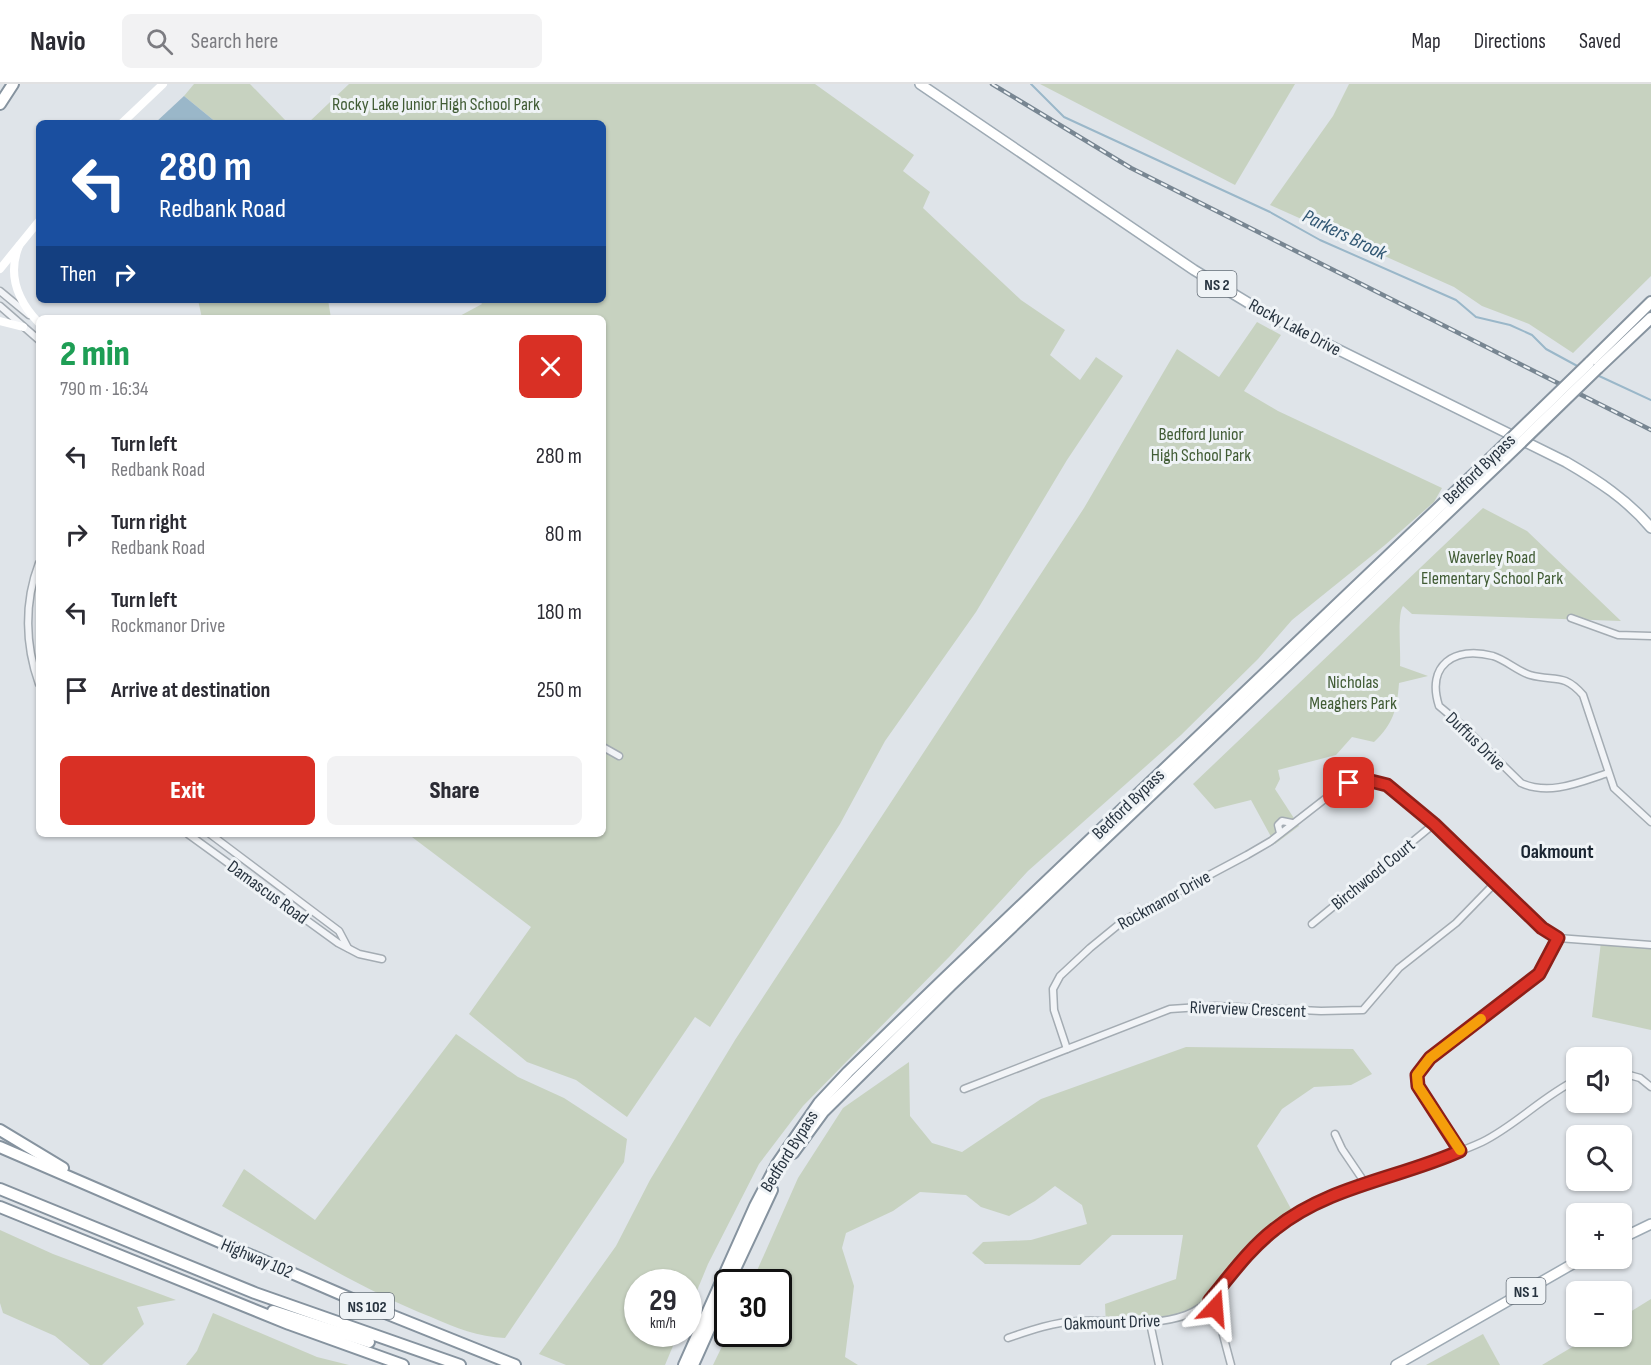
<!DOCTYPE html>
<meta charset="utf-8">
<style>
:root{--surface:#fff;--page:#f2f2f3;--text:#2b2b33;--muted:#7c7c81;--line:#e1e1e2;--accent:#d93025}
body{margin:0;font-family:"Sofia Sans Condensed",sans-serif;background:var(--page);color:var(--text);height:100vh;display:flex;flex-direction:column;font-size:22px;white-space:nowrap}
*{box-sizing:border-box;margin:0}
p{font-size:20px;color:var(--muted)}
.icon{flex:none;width:33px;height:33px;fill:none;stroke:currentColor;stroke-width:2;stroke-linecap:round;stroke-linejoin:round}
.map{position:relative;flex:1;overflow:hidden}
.sheet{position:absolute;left:36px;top:231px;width:570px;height:522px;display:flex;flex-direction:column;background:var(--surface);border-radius:9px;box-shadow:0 2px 4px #0004}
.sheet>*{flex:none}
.banner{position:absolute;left:36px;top:36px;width:570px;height:183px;border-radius:9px;box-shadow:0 2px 4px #0004;background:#1a4fa0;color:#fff;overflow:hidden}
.buttons{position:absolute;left:1566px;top:963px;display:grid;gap:12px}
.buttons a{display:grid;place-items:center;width:66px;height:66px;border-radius:9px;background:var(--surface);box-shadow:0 2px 4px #0004;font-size:30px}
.speed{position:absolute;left:624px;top:1185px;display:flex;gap:12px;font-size:30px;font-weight:700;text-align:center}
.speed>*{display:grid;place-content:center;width:78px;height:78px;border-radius:50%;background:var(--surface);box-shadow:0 2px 4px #0004;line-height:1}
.speed small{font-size:15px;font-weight:400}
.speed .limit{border:3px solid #111;border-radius:9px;background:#fff;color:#111}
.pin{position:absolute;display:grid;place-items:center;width:51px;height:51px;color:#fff;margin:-26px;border-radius:12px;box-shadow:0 3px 9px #0006}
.me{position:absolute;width:66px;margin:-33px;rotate:19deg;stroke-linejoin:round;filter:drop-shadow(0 0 4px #0008)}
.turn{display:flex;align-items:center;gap:21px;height:126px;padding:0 24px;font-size:27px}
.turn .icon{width:78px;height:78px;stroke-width:2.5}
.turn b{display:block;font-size:42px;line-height:51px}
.then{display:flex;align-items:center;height:57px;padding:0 24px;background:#0003;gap:12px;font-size:22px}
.round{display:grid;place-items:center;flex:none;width:63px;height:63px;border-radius:9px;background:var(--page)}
.headline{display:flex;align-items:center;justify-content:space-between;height:102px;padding:0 24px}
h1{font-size:36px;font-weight:800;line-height:45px;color:#1e9e55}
.action{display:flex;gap:12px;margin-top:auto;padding:12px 24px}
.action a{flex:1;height:69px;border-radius:9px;background:var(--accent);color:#fff;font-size:24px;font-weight:800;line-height:69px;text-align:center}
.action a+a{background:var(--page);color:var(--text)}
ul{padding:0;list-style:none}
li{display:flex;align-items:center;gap:18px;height:78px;padding:0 24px}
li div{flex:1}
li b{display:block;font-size:22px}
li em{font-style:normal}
header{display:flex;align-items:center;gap:36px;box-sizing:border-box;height:84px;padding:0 30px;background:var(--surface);border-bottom:2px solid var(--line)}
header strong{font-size:28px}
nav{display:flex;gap:33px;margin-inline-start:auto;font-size:21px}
.search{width:420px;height:54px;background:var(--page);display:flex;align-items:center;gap:15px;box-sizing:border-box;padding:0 21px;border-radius:9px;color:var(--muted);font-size:22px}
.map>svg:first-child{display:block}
.green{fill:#c7d2c0}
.water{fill:#9ab7c9}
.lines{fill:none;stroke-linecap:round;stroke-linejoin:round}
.stream{stroke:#9ab7c9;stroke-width:2}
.street-casing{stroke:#a4acb3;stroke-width:9}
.primary-casing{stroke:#9eaab4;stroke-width:12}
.highway-casing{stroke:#86939f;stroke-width:14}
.street{stroke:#f2f4f7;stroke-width:6}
.secondary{stroke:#fff;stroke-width:8}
.primary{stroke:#fff;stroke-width:9}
.highway{stroke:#fff;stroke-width:10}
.rail-casing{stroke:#788692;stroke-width:4.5}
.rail{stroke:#eff3f6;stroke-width:2;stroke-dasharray:7;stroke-linecap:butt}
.highway-bridge-casing{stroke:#86939f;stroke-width:14;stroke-linecap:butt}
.highway-bridge{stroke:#fff;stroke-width:10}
.route-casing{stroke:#8d1f18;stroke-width:15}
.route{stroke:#d93025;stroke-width:10}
.slow{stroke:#f59e0b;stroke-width:10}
.labels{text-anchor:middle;stroke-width:6;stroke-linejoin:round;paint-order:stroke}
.shield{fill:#eff3f6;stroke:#646d77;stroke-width:1.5}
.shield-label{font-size:16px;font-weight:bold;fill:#283440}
.park-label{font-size:18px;fill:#415c35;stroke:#eff3f6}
.street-label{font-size:18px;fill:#283440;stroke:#eff3f6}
.water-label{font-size:20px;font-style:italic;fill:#325874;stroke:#eff3f6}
.neighbourhood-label{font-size:20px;font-weight:bold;fill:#1a2531;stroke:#eff3f6}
</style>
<header>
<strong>Navio</strong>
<div class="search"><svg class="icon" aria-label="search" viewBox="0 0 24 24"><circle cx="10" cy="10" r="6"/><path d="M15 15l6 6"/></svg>Search here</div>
<nav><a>Map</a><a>Directions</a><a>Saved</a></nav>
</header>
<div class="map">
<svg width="1651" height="1281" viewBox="0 0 1651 1281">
<rect width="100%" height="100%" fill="#dfe4e9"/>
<!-- green -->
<g class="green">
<path d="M194,0H250L288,39H217L184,12Z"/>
<path d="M349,0H815L914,71L903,87L930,108L923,124L1021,216L1065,246L1050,271L1080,296L1096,273L1123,292L1067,376L976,528L885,657L840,740L710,943L695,933L627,1033L576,996L527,978L469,930L531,843L408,750H603V234H456L482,220L479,216H603V39H308Z"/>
<path d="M1040,0H1295L1235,101Z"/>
<path d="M1349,0H1651V192L1573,269L1529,240L1482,222L1454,203L1270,121L1333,32Z"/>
<path d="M198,216H328L331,234H202Z"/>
<path d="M1257,238L1281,251L1244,307L1278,327L1442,404L1434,418L1385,461L1292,536L1258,575L1181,651L1028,787L950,872L803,1022L759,1080L708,1180L689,1226L688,1198H638V1250H678L665,1281H566L539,1270L616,1162L650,1096L735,956L1084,424L1177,265L1219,293Z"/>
<path d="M1483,424L1527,447L1621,537L1412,530L1403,522C1397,531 1401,567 1400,582L1428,592L1399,599C1397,626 1393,640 1374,658L1352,653L1336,671L1278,686L1280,695L1275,705L1299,742L1275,760L1251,716L1215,725L1193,700Z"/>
<path d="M1601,858L1651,863V946L1592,933Z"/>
<path d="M456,950L518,993L564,1014L627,1055L624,1078L505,1254C478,1253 456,1244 431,1233C358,1204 290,1161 222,1122L244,1085L315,1136Z"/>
<path d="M1186,963L1353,965L1372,990L1351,1001L1314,1003L1282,1025L1257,1062L1297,1136L1263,1163L1206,1227L1159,1241H1106L1105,1220L1176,1195L1183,1151H1112L1080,1181L985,1180L972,1169L983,1158L1031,1156L1087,1140L1082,1121L1055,1102L1035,1117L1009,1132L981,1123L966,1111L920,1108L893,1127L846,1149L842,1164L854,1202L845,1273L858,1281H713L728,1250H778V1198H752L798,1094L843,1024L909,978L910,1032L932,1059L962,1068L1041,1015Z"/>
<path d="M0,1146L53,1170L176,1216L137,1223L144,1240L102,1281H90L55,1252L3,1229L0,1219Z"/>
<path d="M1651,1215V1281H1542L1589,1253L1622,1252V1233Z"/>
<path d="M213,1229L317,1273L349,1281H186L197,1267Z"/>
<path d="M1483,1250L1500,1281H1426Z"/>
</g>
<!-- water -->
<path class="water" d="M184,12L217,39H155Z"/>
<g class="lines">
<!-- stream -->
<g class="stream">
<path d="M1031,0L1064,33L1270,128L1320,156L1456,216L1476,233L1510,241L1532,251L1546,265L1581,284"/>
<path d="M1597,291L1651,316"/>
</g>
<!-- street casing -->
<g class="street-casing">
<g id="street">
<path d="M0,207L29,231"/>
<path d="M0,222L39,256"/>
<path d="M39,479C24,518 25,561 39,600"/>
<path d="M1571,534L1618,551L1651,552"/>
<path d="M603,663L619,672"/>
<path d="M1608,689C1580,698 1550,712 1521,699L1463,642L1439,622C1426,581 1454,562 1493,572C1506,576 1517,587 1530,591C1554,598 1563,588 1583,611L1614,704L1651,738"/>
<path d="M1280,749L1278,741L1282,737L1292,739"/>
<path d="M188,750L338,859L359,870L382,875"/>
<path d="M210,750L339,847L348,864"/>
<path d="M1312,840L1434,740"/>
<path d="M1067,965L1054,926L1053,905L1060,892L1090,864L1123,837L1247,771L1271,757L1339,704L1358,696L1387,701L1434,740L1542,844L1558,854L1651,861"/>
<path d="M1622,989L1640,994L1651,1003"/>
<path d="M964,1005L1170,925L1215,922L1321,927L1363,926L1399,884L1456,839L1495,799"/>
<path d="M1335,1050L1342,1065L1365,1099"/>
<path d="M1460,1067L1418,1002L1417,991L1430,974L1539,890L1558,854"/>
<path d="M1210,1216L1218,1232L1231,1281"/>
<path d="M1150,1239L1159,1281"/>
<path d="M1008,1254C1031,1246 1054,1238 1079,1237C1116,1235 1150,1244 1186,1231C1222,1218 1245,1166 1277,1143C1338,1099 1415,1089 1482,1058C1515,1042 1543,1012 1576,996"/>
</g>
</g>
<!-- primary casing -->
<g class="primary-casing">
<g id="primary">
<path d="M920,0L1194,186L1270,232L1566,378C1597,396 1628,416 1651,444"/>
<path d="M1622,1154L1651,1140"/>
<path d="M1396,1281L1583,1174"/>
</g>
</g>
<!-- highway casing -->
<g class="highway-casing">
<g id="highway">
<path d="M0,20L13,0"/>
<path d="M1589,279L1651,218"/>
<path d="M1598,284L1651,234"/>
<path d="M0,1046L63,1084"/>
<path d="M0,1063L368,1222L515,1281"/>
<path d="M793,1069L823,1028L951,901L1504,375"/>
<path d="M0,1105L255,1209L460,1281"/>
<path d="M0,1123L289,1240L403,1281"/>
<path d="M729,1198L772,1106"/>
<path d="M273,1227L369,1258"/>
<path d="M684,1281L755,1122L777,1080L819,1019L848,988L944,895L1495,370"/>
<path d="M693,1281L728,1203"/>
</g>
</g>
<!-- street -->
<use href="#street" class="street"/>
<!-- secondary -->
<g class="secondary">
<path d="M122,39L163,0"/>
<path d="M19,162C7,191 18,217 39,239"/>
<path d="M0,185L39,137"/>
<path d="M0,237L23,243"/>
</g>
<!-- primary -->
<use href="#primary" class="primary"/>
<!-- highway -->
<use href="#highway" class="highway"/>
<!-- rail casing -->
<g class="rail-casing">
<path id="rail" d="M992,0L1131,84L1651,346"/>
</g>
<!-- rail -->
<use href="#rail" class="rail"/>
<!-- highway-bridge casing -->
<g class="highway-bridge-casing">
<g id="highway-bridge">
<path d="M1495,370L1589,279"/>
<path d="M1504,375L1598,284"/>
</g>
</g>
<!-- highway-bridge -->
<use href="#highway-bridge" class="highway-bridge"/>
</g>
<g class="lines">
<!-- route casing -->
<g class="route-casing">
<path id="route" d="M1215,1224L1210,1216C1230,1192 1249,1165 1275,1145C1328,1102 1400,1094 1460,1067L1418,1002L1417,991L1430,974L1539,890L1558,854L1542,844L1434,740L1387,701L1367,696L1349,699"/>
</g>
<!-- route -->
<use href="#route" class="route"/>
<!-- slow -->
<path class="slow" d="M1460,1066L1418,1002L1417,991L1430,974L1481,935"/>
</g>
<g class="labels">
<!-- shield labels -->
<g class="shield">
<rect x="1197.5" y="187" width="39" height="26" rx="4.5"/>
<rect x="1506.5" y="1194" width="39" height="26" rx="4.5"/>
<rect x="340" y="1209" width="54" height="26" rx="4.5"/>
</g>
<g class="shield-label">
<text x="1217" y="206">NS 2</text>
<text x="1526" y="1213">NS 1</text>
<text x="367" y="1228">NS 102</text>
</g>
<!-- park labels -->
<g class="park-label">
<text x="436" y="26">Rocky Lake Junior High School Park</text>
<text x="1201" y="356">Bedford Junior<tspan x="1201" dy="21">High School Park</tspan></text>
<text x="1492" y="479">Waverley Road<tspan x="1492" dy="21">Elementary School Park</tspan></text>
<text x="1353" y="604">Nicholas<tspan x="1353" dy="21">Meaghers Park</tspan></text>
</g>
<!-- street labels -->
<g class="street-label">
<text transform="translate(1295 243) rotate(28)" y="6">Rocky Lake Drive</text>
<text transform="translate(1479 385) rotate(-44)" y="6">Bedford Bypass</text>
<text transform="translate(1476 657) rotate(44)" y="6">Duffus Drive</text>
<text transform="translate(1128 720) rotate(-44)" y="6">Bedford Bypass</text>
<text transform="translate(1373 790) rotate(-39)" y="6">Birchwood Court</text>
<text transform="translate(268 808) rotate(36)" y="6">Damascus Road</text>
<text transform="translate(1164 816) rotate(-29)" y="6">Rockmanor Drive</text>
<text transform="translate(1248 925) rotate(2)" y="6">Riverview Crescent</text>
<text transform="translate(789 1067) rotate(-58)" y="6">Bedford Bypass</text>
<text transform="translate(257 1174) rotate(23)" y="6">Highway 102</text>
<text transform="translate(1112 1238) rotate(-2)" y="6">Oakmount Drive</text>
</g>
<!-- water labels -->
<g class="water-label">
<text transform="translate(1345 150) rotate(26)" y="7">Parkers Brook</text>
</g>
<!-- neighbourhood labels -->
<g class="neighbourhood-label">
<text x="1557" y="774">Oakmount</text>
</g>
</g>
</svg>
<div class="buttons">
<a><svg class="icon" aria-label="sound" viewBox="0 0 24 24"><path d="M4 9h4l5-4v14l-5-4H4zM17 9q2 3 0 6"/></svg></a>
<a><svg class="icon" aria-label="search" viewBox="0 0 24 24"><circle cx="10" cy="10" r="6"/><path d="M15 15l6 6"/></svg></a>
<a>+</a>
<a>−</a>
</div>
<div class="speed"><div>29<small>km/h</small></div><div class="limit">30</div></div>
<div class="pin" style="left:1349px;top:699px;background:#d93025"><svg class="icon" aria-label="arrive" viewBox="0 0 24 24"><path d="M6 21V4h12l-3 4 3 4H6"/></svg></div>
<svg class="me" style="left:1215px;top:1224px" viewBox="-20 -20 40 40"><path d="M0-17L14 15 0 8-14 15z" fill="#d93025" stroke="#fff" stroke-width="4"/></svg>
<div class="banner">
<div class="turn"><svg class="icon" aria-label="left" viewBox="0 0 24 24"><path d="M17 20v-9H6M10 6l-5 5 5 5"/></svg><div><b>280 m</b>Redbank Road</div></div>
<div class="then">Then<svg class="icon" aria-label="right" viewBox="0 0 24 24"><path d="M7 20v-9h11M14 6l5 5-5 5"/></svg></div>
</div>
<section class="sheet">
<div class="headline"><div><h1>2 min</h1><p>790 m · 16:34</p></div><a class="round" style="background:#d93025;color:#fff"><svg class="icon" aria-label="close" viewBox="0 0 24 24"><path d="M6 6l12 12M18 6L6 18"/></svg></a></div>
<ul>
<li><svg class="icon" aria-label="left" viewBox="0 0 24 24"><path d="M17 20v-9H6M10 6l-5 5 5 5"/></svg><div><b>Turn left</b><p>Redbank Road</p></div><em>280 m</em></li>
<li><svg class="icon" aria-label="right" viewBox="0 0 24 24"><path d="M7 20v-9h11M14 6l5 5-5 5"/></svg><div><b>Turn right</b><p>Redbank Road</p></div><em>80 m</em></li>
<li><svg class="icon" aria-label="left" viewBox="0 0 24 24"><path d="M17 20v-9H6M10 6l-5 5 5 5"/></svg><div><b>Turn left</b><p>Rockmanor Drive</p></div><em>180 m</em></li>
<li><svg class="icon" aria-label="arrive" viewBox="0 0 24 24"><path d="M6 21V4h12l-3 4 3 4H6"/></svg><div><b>Arrive at destination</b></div><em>250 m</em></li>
</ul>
<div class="action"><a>Exit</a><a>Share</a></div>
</section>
</div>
